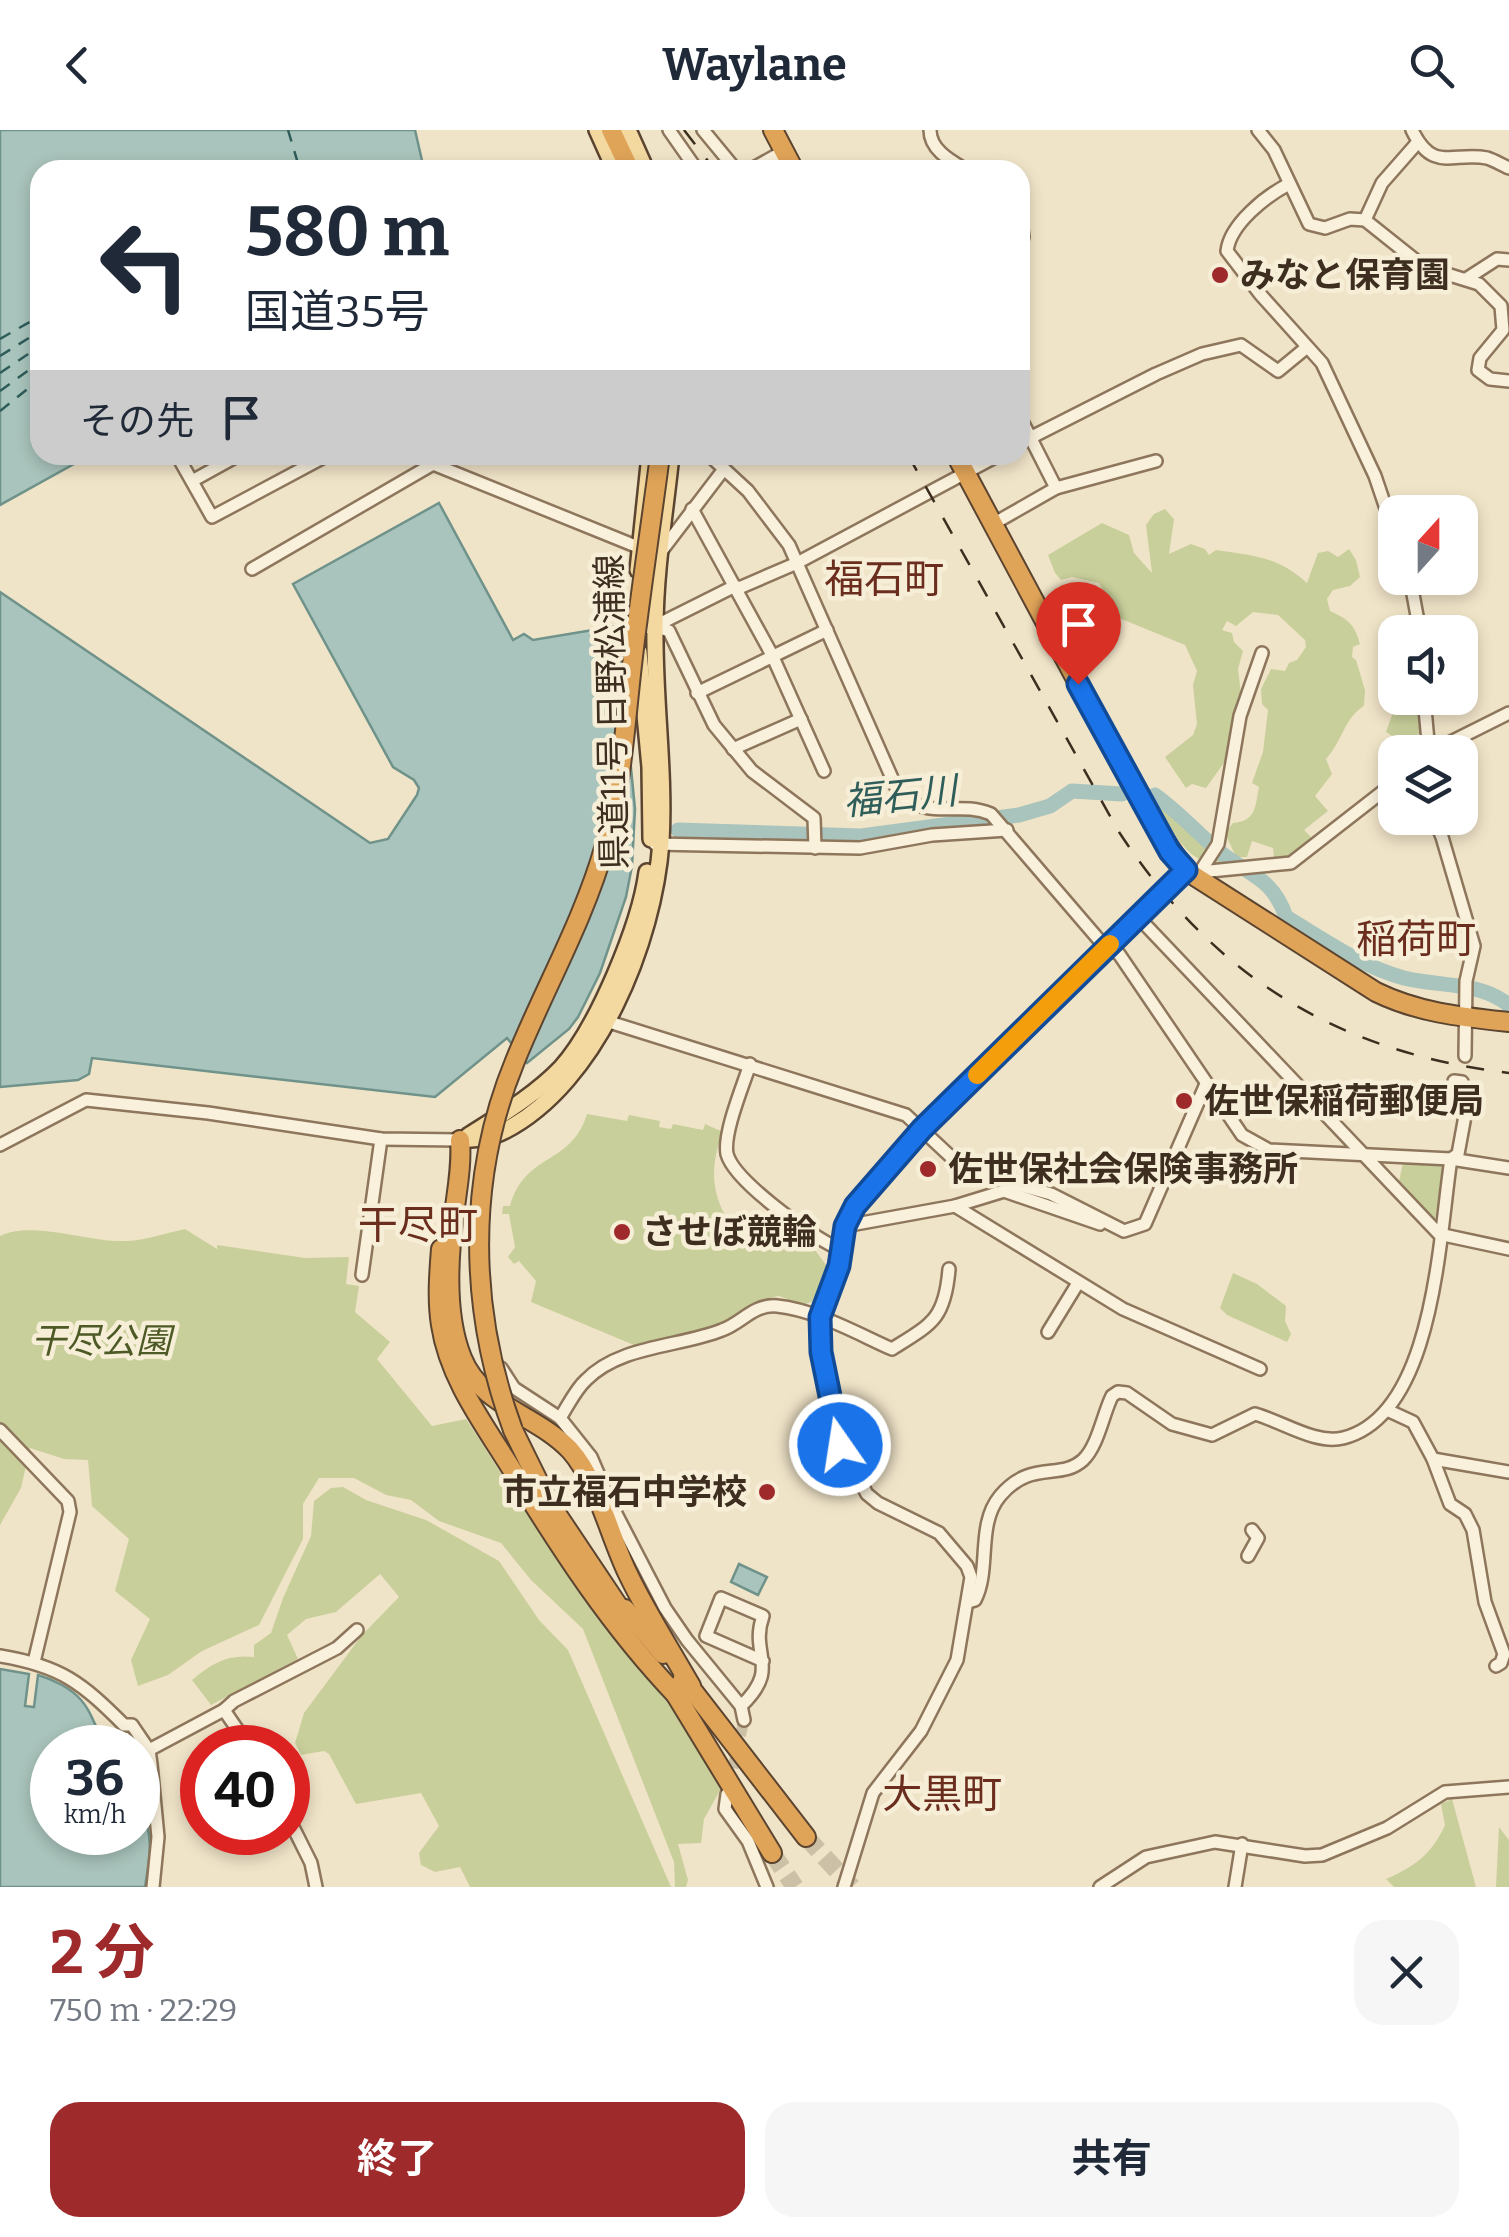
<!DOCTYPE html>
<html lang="ja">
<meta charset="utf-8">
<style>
:root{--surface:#fff;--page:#f6f6f7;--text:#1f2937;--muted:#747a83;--accent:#9e2a2b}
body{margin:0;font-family:Bitter,"Noto Sans JP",serif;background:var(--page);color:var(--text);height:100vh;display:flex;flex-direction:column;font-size:38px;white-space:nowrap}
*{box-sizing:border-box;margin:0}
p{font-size:32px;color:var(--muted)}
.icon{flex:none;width:55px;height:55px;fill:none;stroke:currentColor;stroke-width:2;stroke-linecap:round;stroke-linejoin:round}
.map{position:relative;height:1757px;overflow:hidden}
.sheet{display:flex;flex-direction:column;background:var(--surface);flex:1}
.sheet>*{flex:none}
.banner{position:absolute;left:30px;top:30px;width:1000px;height:305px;border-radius:30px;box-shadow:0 5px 15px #0003;background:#fff;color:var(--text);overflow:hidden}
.needle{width:65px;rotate:21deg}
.fabs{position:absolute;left:1378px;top:365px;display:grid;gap:20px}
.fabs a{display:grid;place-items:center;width:100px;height:100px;border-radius:20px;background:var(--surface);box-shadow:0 5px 15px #0003;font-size:50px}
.speed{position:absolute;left:30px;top:1595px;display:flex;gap:20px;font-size:50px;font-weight:700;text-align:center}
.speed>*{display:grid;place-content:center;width:130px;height:130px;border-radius:50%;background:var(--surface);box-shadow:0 5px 15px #0003;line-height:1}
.speed small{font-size:25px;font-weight:400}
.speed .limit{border:15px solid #d22;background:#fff;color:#111}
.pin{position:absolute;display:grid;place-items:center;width:85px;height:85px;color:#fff;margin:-102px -42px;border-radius:50% 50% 50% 0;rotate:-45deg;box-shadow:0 0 10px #0007}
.pin .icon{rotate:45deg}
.me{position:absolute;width:110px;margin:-55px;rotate:347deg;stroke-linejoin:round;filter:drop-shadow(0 0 8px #0008)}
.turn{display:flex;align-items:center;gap:35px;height:210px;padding:0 50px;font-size:45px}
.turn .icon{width:130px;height:130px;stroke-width:2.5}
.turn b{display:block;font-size:70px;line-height:85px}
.then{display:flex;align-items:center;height:95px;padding:0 50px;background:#0003;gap:20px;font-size:38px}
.round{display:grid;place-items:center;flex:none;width:105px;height:105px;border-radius:30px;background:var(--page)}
.summary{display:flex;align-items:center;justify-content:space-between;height:170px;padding:0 50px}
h1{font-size:60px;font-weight:700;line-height:75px;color:var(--accent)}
.cta{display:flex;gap:20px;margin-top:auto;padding:20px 50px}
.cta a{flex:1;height:115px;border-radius:30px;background:var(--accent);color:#fff;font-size:40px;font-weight:700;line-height:115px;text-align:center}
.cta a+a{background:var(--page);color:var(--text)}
header{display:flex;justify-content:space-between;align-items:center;height:130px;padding:0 50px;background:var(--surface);font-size:45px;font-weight:700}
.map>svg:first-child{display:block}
.green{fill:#c9cf9b}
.water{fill:#a9c4bc;stroke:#6f938a;stroke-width:2.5}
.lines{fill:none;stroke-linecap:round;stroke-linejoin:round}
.river{stroke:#a9c4bc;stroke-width:15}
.ferry{stroke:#2f5d5a;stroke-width:2.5;stroke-dasharray:12 10;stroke-linecap:butt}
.minor-tunnel{stroke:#ccc0a6;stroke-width:11;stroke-dasharray:11 5.5;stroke-linecap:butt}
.highway-tunnel{stroke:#ccc0a6;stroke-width:18;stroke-dasharray:18 9;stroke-linecap:butt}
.minor-casing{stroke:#8d765c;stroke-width:16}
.major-casing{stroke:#5b4430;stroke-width:20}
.highway-casing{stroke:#5b4430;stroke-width:22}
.minor{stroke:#faf1dc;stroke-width:11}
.major{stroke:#f3d9a0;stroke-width:15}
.highway{stroke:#e0a458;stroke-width:18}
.rail{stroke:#3d2e20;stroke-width:2.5;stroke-dasharray:18 18;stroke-linecap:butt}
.highway-bridge-casing{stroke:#5b4430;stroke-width:22;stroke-linecap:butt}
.highway-bridge{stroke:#e0a458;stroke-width:18}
.route-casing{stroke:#114b97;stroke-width:25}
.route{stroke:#1a73e8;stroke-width:18}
.slow{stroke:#f59e0b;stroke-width:18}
.poi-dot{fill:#9e2a2b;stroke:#f7eed8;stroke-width:4}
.labels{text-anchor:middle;stroke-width:9;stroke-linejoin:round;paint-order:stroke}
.poi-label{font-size:35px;font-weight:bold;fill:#3d2e20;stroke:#f7eed8;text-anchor:start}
.street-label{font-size:35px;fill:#3d2e20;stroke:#f7eed8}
.park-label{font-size:35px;font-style:italic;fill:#4d5a26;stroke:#f7eed8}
.water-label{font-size:38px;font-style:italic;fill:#2f5d5a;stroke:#f7eed8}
.quarter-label{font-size:40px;fill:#6b2e1e;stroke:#f7eed8}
</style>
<header><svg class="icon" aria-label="back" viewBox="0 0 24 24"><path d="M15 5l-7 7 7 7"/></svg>Waylane<svg class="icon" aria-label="search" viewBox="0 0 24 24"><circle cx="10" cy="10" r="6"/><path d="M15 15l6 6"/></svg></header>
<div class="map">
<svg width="1509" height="1757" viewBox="0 0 1509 1757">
<rect width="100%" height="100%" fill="#f0e4c8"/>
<!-- green -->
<g class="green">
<path d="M1165,379L1174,389L1169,424L1191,414L1205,419L1209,425L1216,420C1254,426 1277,426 1307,453L1318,423L1328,421L1338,427L1349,419L1356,430L1360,447L1350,456L1333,460L1327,469L1330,481C1348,489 1355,495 1360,514L1353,517L1352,527L1356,530L1365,560L1364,576C1344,588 1342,612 1326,629L1332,644L1315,666L1328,681L1304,700L1313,709L1290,730L1274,728L1273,718L1252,711L1247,727H1236L1225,703L1233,693C1256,691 1255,677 1259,657L1252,653L1263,622L1268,580L1262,574L1261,559L1271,539L1285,541L1289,533L1297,530L1306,517L1305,510L1278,485L1253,482L1236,496L1227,491L1222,500L1232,503L1234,512L1243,521L1238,539L1241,564L1230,598L1226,630L1206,658L1192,654L1186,658L1165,627L1193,605L1197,594L1193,555L1197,541L1185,515L1119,488L1099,453L1072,447L1061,450L1055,443L1048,425L1102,393L1129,405L1134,423L1152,443L1146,395L1154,384Z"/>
<path d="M1398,568H1419L1425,603L1410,606L1405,614L1386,602Z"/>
<path d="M1158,667L1228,733C1189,742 1170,697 1154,668Z"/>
<path d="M587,984L627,991L629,985L660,991L659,997L671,999L673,994L703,1000L705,994L723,1002C704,1049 716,1086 753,1117L779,1090L815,1120L829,1139L816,1170L803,1175L779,1166L760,1170L716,1199L641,1218L531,1172L536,1151L519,1131L514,1134L508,1127L515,1117L509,1084H502L503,1076H510C525,1022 571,1036 587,984Z"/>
<path d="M1404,1029L1446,1031L1435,1089L1399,1051Z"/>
<path d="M185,1099L217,1119V1115L305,1128L349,1127L346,1154L359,1156L355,1182L390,1212L377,1229L432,1296L466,1289L560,1435L689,1599L723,1655L704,1689L701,1713L678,1714L688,1750L686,1757H675L674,1732L583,1499L531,1450L501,1413L439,1391L411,1370L386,1365L354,1348H319L303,1374V1409L259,1495L202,1521L168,1545L138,1556L131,1530L150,1489L115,1461L129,1409L92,1376L88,1330L64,1329L30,1318L21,1358L0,1395V1106C32,1090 88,1112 124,1111C144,1111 166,1103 185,1099Z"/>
<path d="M1233,1143L1257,1154L1286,1176L1285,1191L1291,1204L1287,1212L1227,1185L1220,1178Z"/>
<path d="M343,1357L366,1370L426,1390L499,1431L539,1490L568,1520L671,1757H470L460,1737L435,1742L421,1735L419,1723L439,1696L421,1663L356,1674L329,1624L324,1621L301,1625L295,1613L304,1583L362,1505L399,1467L380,1444L336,1482L306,1489L287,1505L298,1529L211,1575L192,1550C212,1533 228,1524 254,1527V1515L271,1503L283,1468L311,1406L314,1371L331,1358Z"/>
<path d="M1452,1669L1476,1757H1394L1386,1749C1414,1737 1432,1724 1445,1695L1441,1674Z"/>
<path d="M1499,1697L1509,1710V1757H1496Z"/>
</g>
<!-- water -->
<g class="water">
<path d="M0,0H415L423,35L421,40H40V325H90L0,375Z"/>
<path d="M439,373L513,510L524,504L533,510L617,496L635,679L632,736L626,767L600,843L578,887L569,899L527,933L507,908L435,967L92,928L89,944L78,950L0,957V462L370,713L388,709L417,665L419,658L414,650L393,637L293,454Z"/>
<path d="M739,1434L767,1447L758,1465L731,1452Z"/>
<path d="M0,1539L29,1544L25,1576L34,1577L38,1545C52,1549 71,1558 81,1570C97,1588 89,1597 115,1617L123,1615L124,1617L52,1618V1702H138V1676C155,1700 150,1728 145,1757H0Z"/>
</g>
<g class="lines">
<!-- river -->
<g class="river">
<path d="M1155,665C1179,682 1198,704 1221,723C1249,745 1273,748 1286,787C1323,809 1362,837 1404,848C1440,857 1478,851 1509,875"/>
<path d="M678,700L861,706L1019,685L1050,676L1072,661L1122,664"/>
</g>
<!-- ferry -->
<g class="ferry">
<path d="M288,0L300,40"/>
<path d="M0,209L40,186"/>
<path d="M0,226L40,201"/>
<path d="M0,243L40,216"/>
<path d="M0,261L40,232"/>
<path d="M0,281L40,249"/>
</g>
<!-- minor-tunnel -->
<path class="minor-tunnel" d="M729,1654L744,1590"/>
<!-- highway-tunnel -->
<g class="highway-tunnel">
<path d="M806,1707L852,1757"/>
<path d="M772,1723L795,1757"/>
</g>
<!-- minor casing -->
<g class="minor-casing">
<g id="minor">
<path d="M669,0L697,40"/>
<path d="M703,0L736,40"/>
<path d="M930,0C930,20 951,31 966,40"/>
<path d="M1258,0L1274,20L1309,94L1325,98L1350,89L1365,90L1424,137L1479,154L1501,176L1503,200L1480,228L1478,240L1490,249L1509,251"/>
<path d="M1412,0C1433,44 1454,21 1487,28C1494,30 1502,35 1509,38"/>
<path d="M750,40L784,21"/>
<path d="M1289,54C1266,66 1230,94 1227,121L1260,164L1322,233L1375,346L1395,405"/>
<path d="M1020,84L1023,107L1020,115"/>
<path d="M1365,90L1382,53L1418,12"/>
<path d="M1466,149L1497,129L1509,130"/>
<path d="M1020,287L1056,358"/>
<path d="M1020,313L1156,244L1202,224L1241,215L1278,241L1306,218"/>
<path d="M177,325L212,387L328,325"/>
<path d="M709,325L748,361L789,415L899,664C932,691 957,670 991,684L1106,818L1119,824L1242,1005L1269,1020L1451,1029L1509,1038"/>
<path d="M192,351L239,325"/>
<path d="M692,379L772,525L824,641"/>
<path d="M993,394L1056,358L1156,331"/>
<path d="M660,423L724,339"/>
<path d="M252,439L433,334L638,417"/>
<path d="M1410,448L1420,502"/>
<path d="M655,496L735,456L739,458L797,433L999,325"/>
<path d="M637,499L655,496L669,501L714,595L752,641L814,688L815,718"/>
<path d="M697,563L827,500"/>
<path d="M1424,568L1429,622"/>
<path d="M733,619L801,589"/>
<path d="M1431,622L1509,583"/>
<path d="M1434,688L1442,707L1474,816L1466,851L1465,926"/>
<path d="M655,714L860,718L932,705L1007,700"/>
<path d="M1200,742L1218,714L1240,586L1262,523"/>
<path d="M1138,787L1439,1104L1509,1119"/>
<path d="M603,890L906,985L965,1040L1051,1064L1124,1101L1145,1094L1206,954"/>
<path d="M750,934C743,956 723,1003 727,1024C734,1051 807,1102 831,1115L843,1112"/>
<path d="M0,1015L86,970L208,983L381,1009L460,1010"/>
<path d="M955,1076L1123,1179L1260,1239"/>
<path d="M845,1096L955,1076L1004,1061L1100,1094"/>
<path d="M362,1145L381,1009"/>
<path d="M1048,1202L1078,1153"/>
<path d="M501,1238L514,1258L560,1288L591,1327L612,1376L665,1478L687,1510L741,1576L744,1590"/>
<path d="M1387,1280L1413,1292L1433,1329L1450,1374L1465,1384L1473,1400L1485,1472L1504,1524L1501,1533L1496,1536"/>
<path d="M560,1288C568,1276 575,1260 586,1250C620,1215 680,1217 722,1200C742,1193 753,1174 777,1176C816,1180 856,1203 892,1219C932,1194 945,1189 949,1139"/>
<path d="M0,1300L68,1371L70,1382L34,1532"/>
<path d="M1433,1329L1509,1342"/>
<path d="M1248,1426L1258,1408L1252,1400"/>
<path d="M968,1472L975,1470C991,1439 976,1395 1000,1366C1031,1329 1060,1351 1083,1330C1098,1316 1103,1284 1112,1266L1118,1262L1127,1263L1172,1294L1212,1305L1255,1284C1281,1291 1316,1315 1343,1308C1435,1285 1439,1105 1451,1029L1458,1024L1465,986L1462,952L1454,951"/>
<path d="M0,1526C61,1536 82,1553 124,1595H132L149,1620L151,1634L158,1707L153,1757"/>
<path d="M741,1576C782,1537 749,1525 763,1486L721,1468L706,1506L763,1531"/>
<path d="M224,1580L234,1571L337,1518L357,1500"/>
<path d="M149,1620L224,1580L250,1618"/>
<path d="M727,1664L725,1679L748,1711L767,1757"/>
<path d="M288,1687L311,1733L316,1757"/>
<path d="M844,1757L873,1663L921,1601L957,1530L971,1447L967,1436L939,1403L878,1373L867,1364L840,1315L821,1222L820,1187L839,1137L845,1096L855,1077L922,999L1185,740L1200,742L1291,733L1395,652"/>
<path d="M1100,1757L1146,1727L1215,1712L1305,1726L1322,1725L1387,1698L1445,1662L1509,1657"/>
<path d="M1235,1757L1242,1714"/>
</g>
</g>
<!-- major casing -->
<g class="major-casing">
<g id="major">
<path d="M597,0L615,40"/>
<path d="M628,0L646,40"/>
<path d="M638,440L650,325"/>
<path d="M639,522L650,637L651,709"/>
<path d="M468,1006C501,985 534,966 561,938C597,898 640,795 647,742"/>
<path d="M460,1010C475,1009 491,1008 504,1001C598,953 654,811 661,712C665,641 654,570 655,499C655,441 665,383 671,325"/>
</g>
</g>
<!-- highway casing -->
<g class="highway-casing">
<g id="highway">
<path d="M611,0L630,40"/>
<path d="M773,0L794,40"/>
<path d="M956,325L1153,693L1185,740L1376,862C1419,883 1462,887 1509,892"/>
<path d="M460,1010C462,1036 457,1059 454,1085C448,1130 445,1186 462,1228C481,1276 537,1285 570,1320C597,1350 610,1407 628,1444C646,1482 670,1519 691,1556"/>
<path d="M441,1119C439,1144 437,1170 441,1195C449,1248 483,1293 511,1338C560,1418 611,1497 677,1566"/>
<path d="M513,1300L548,1371L627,1489"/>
<path d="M625,1479L663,1524"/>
<path d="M683,1548L806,1707"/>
<path d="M671,1557L772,1723"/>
</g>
</g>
<!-- minor -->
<use href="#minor" class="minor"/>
<!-- major -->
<use href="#major" class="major"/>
<!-- highway -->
<use href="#highway" class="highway"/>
<!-- rail -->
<g class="rail">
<path d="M684,0L715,40"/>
<path d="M908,325L1119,702C1214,847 1337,922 1509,943"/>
</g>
<!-- highway-bridge casing -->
<g class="highway-bridge-casing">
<path id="highway-bridge" d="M513,1300C469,1181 466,1050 515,931C544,859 584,790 605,715C622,656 625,595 632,535C640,465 651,395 660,325"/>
</g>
<!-- highway-bridge -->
<use href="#highway-bridge" class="highway-bridge"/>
</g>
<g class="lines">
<!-- route casing -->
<g class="route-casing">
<path id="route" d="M840,1315L821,1222L820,1187L839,1136L845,1096L855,1076L922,999L1186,740L1170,722L1078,554"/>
</g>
<!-- route -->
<use href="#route" class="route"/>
<!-- slow -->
<path class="slow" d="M977,945L1110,814"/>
</g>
<!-- markers -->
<g class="poi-dot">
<circle cx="1220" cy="145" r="10"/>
<circle cx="1184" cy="971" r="10"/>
<circle cx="928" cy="1039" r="10"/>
<circle cx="622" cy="1102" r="10"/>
<circle cx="767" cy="1362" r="10"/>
</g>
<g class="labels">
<!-- poi labels -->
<g class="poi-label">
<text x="1240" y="157">みなと保育園</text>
<text x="1204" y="983">佐世保稲荷郵便局</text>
<text x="948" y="1051">佐世保社会保険事務所</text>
<text x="642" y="1114">させぼ競輪</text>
<text x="747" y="1374" text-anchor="end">市立福石中学校</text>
</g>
<!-- street labels -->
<g class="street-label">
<text transform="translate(612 582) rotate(-91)" y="12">県道11号 日野松浦線</text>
</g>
<!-- park labels -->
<g class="park-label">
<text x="101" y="1223">干尽公園</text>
</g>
<!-- water labels -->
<g class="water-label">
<text transform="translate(900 666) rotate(-6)" y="13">福石川</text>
</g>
<!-- quarter labels -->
<g class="quarter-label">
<text x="884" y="463">福石町</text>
<text x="1416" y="823">稲荷町</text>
<text x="418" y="1109">干尽町</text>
<text x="942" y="1678">大黒町</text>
</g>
</g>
</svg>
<div class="fabs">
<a><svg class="needle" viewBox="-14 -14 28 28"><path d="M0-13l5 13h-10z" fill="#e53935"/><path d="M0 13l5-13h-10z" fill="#747a83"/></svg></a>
<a><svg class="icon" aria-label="sound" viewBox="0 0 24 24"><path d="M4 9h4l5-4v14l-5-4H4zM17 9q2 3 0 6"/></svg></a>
<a><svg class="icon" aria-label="layers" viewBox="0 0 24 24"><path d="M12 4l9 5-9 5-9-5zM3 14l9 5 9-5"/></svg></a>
</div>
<div class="speed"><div>36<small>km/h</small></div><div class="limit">40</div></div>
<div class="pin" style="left:1078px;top:554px;background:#d93025"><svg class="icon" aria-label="arrive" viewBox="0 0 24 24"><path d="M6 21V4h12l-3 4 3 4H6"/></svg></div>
<svg class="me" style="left:840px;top:1315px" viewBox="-20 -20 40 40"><circle r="17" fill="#1a73e8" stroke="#fff" stroke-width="3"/><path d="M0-11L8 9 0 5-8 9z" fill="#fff"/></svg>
<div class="banner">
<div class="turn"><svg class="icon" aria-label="left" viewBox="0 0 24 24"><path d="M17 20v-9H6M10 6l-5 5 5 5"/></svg><div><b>580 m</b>国道35号</div></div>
<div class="then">その先<svg class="icon" aria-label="arrive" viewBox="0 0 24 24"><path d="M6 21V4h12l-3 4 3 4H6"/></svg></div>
</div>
</div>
<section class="sheet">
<div class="summary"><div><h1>2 分</h1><p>750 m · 22:29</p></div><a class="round"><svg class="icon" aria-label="close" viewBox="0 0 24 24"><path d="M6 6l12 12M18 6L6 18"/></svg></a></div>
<div class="cta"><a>終了</a><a>共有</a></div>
</section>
